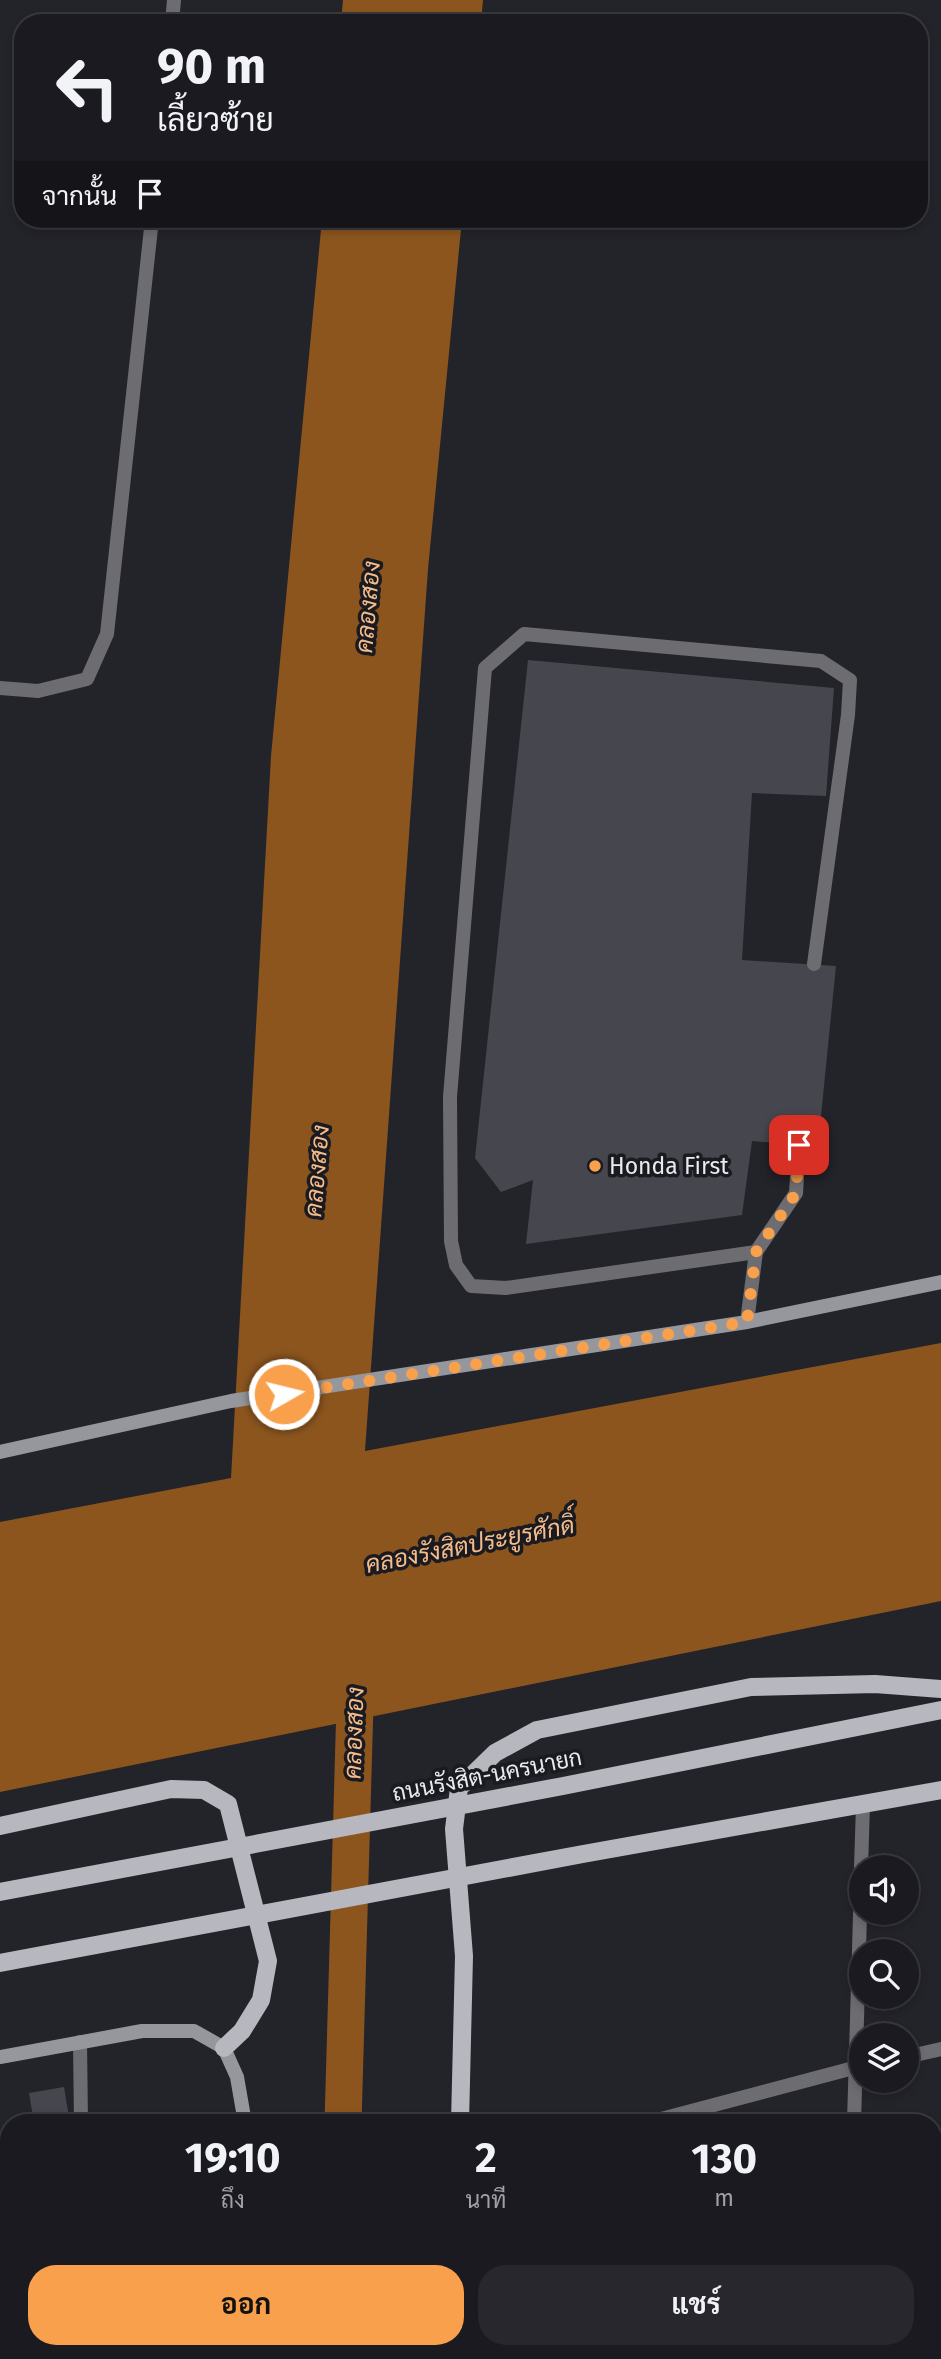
<!DOCTYPE html>
<html lang="th">
<meta charset="utf-8">
<style>
:root{--surface:#1a1a20;--page:#27272d;--text:#f1f3f6;--muted:#9fa1a5;--line:#38383e;--accent:#f8a04b}
body{margin:0;font-family:"Fira Sans",Sarabun,sans-serif;background:var(--page);color:var(--text);height:100vh;display:flex;flex-direction:column;font-size:26px;white-space:nowrap}
*{box-sizing:border-box;margin:0}
p{font-size:23px;color:var(--muted)}
.icon{flex:none;width:38px;height:38px;fill:none;stroke:currentColor;stroke-width:2;stroke-linecap:round;stroke-linejoin:round}
.map{position:relative;flex:1;overflow:hidden}
.drawer{position:absolute;left:0px;top:2114px;width:942px;height:245px;display:flex;flex-direction:column;background:var(--surface);border-radius:28px 28px 0 0;box-shadow:0 4px 10px #0003,0 0 0 2px var(--line)}
.drawer>*{flex:none}
.top-card{position:absolute;left:14px;top:14px;width:914px;height:214px;border-radius:28px;box-shadow:0 4px 10px #0003,0 0 0 2px var(--line);background:#1a1a20;color:var(--text);overflow:hidden}
.tools{position:absolute;left:849px;top:1855px;display:grid;gap:14px}
.tools a{display:grid;place-items:center;width:70px;height:70px;border-radius:50%;background:var(--surface);box-shadow:0 4px 10px #0003,0 0 0 2px var(--line);font-size:35px}
.pin{position:absolute;display:grid;place-items:center;width:60px;height:60px;color:#fff;margin:-30px;border-radius:14px;box-shadow:0 4px 10px #0006}
.me{position:absolute;width:77px;margin:-38px;rotate:82deg;stroke-linejoin:round;filter:drop-shadow(0 0 5px #0008)}
.turn{display:flex;align-items:center;gap:24px;height:147px;padding:0 28px;font-size:32px}
.turn .icon{width:91px;height:91px;stroke-width:2.5}
.turn b{display:block;font-size:49px;line-height:60px}
.then{display:flex;align-items:center;height:66px;padding:0 28px;background:#0003;gap:14px;font-size:26px}
.eta{display:flex;justify-content:space-evenly;align-items:center;height:119px;text-align:center}
.eta b{font-size:42px;font-weight:700;line-height:49px}
.primary-button{display:flex;gap:14px;margin-top:auto;padding:14px 28px}
.primary-button a{flex:1;height:80px;border-radius:28px;background:var(--accent);color:#111;font-size:28px;font-weight:700;line-height:80px;text-align:center}
.primary-button a+a{background:var(--page);color:var(--text)}
.map>svg:first-child{display:block}
.water{fill:#8c551e}
.lines{fill:none;stroke-linecap:round;stroke-linejoin:round}
.canal{stroke:#8c551e;stroke-width:37}
.building{fill:#46464e}
.lane{stroke:#6d6d71;stroke-width:14}
.street{stroke:#6d6d71;stroke-width:14}
.secondary{stroke:#96969d;stroke-width:14}
.primary{stroke:#b7b7bf;stroke-width:18}
.route{stroke:#f8a04b;stroke-width:12;stroke-dasharray:0 21.6}
.poi-dot{fill:#f8a04b;stroke:#1a1a21;stroke-width:2.5}
.labels{text-anchor:middle;stroke-width:7;stroke-linejoin:round;paint-order:stroke}
.poi-label{font-size:23px;fill:#e9e9ee;stroke:#1a1a21;text-anchor:start}
.street-label{font-size:23px;fill:#e9e9ee;stroke:#1a1a21}
.water-label{font-size:24px;font-style:italic;fill:#f5bc8a;stroke:#1a1a21}
</style>
<div class="map">
<svg width="941" height="2359" viewBox="0 0 941 2359">
<rect width="100%" height="100%" fill="#23232a"/>
<!-- water -->
<g class="water">
<path d="M343,0H483L481,23H341Z"/>
<path d="M322,219H462L428,569L365,1451L941,1343V1601L0,1792V1522L231,1478L271,756Z"/>
</g>
<g class="lines">
<!-- canal -->
<g class="canal">
<path d="M343,2123L356,1669"/>
<path d="M336,2359V2350"/>
</g>
</g>
<!-- building -->
<g class="building">
<path d="M528,660L834,688L826,796L752,793L742,960L836,966L818,1146L752,1141L742,1215L526,1244L533,1180L501,1192L475,1158Z"/>
<path d="M64,2087L70,2123H34L29,2093Z"/>
</g>
<g class="lines">
<!-- lane -->
<g class="lane">
<path d="M172,23L174,0"/>
<path d="M0,688L38,691L87,679L107,634L152,219"/>
<path d="M756,1252L506,1288L471,1286L456,1265L451,1241L450,1097L485,668L524,634L821,661L850,680L848,715L814,964"/>
<path d="M747,1322L756,1252L796,1193L799,1145"/>
<path d="M80,2042L81,2123"/>
<path d="M0,2277H9"/>
<path d="M79,2359L243,2357"/>
</g>
<!-- street -->
<g class="street">
<path d="M861,1867L863,1805"/>
<path d="M906,2057L941,2049"/>
<path d="M646,2123L861,2066"/>
<path d="M854,2123L861,1880"/>
<path d="M500,2359L501,2350"/>
<path d="M847,2359V2350"/>
</g>
<!-- secondary -->
<g class="secondary">
<path d="M0,1452L231,1401L747,1322L941,1282"/>
<path d="M0,2057L142,2031H194L224,2048L237,2077L245,2123"/>
<path d="M243,2359V2350"/>
</g>
<!-- primary -->
<g class="primary">
<path d="M0,1826L171,1789L204,1790L228,1804L268,1961L261,2000L242,2031L224,2048"/>
<path d="M0,1892L563,1786L941,1710"/>
<path d="M0,1963L583,1854L941,1790"/>
<path d="M460,2123L464,1956L454,1829L459,1788L495,1753L537,1730L751,1687L875,1684L941,1689"/>
</g>
</g>
<g class="lines">
<!-- route -->
<path class="route" d="M284,1394L747,1322L756,1252L796,1193L799,1145"/>
</g>
<!-- markers -->
<circle class="poi-dot" cx="595" cy="1166" r="7"/>
<g class="labels">
<!-- poi labels -->
<g class="poi-label">
<text x="609" y="1174">Honda First</text>
</g>
<!-- street labels -->
<g class="street-label">
<text transform="translate(487 1775) rotate(-11)" y="8">ถนนรังสิต-นครนายก</text>
</g>
<!-- water labels -->
<g class="water-label">
<text transform="translate(368 607) rotate(-85)" y="8">คลองสอง</text>
<text transform="translate(317 1171) rotate(-85)" y="8">คลองสอง</text>
<text transform="translate(470 1545) rotate(-11)" y="8">คลองรังสิตประยูรศักดิ์</text>
<text transform="translate(354 1733) rotate(-88)" y="8">คลองสอง</text>
</g>
</g>
</svg>
<div class="tools">
<a><svg class="icon" aria-label="sound" viewBox="0 0 24 24"><path d="M4 9h4l5-4v14l-5-4H4zM17 9q2 3 0 6"/></svg></a>
<a><svg class="icon" aria-label="search" viewBox="0 0 24 24"><circle cx="10" cy="10" r="6"/><path d="M15 15l6 6"/></svg></a>
<a><svg class="icon" aria-label="layers" viewBox="0 0 24 24"><path d="M12 4l9 5-9 5-9-5zM3 14l9 5 9-5"/></svg></a>
</div>
<div class="pin" style="left:799px;top:1145px;background:#d93025"><svg class="icon" aria-label="arrive" viewBox="0 0 24 24"><path d="M6 21V4h12l-3 4 3 4H6"/></svg></div>
<svg class="me" style="left:284px;top:1394px" viewBox="-20 -20 40 40"><circle r="17" fill="#f8a04b" stroke="#fff" stroke-width="3"/><path d="M0-11L8 9 0 5-8 9z" fill="#fff"/></svg>
<div class="top-card">
<div class="turn"><svg class="icon" aria-label="left" viewBox="0 0 24 24"><path d="M17 20v-9H6M10 6l-5 5 5 5"/></svg><div><b>90 m</b>เลี้ยวซ้าย</div></div>
<div class="then">จากนั้น<svg class="icon" aria-label="arrive" viewBox="0 0 24 24"><path d="M6 21V4h12l-3 4 3 4H6"/></svg></div>
</div>
<section class="drawer">
<div class="eta">
<div><b>19:10</b><p>ถึง</p></div>
<div><b>2</b><p>นาที</p></div>
<div><b>130</b><p>m</p></div>
</div>
<div class="primary-button"><a>ออก</a><a>แชร์</a></div>
</section>
</div>
